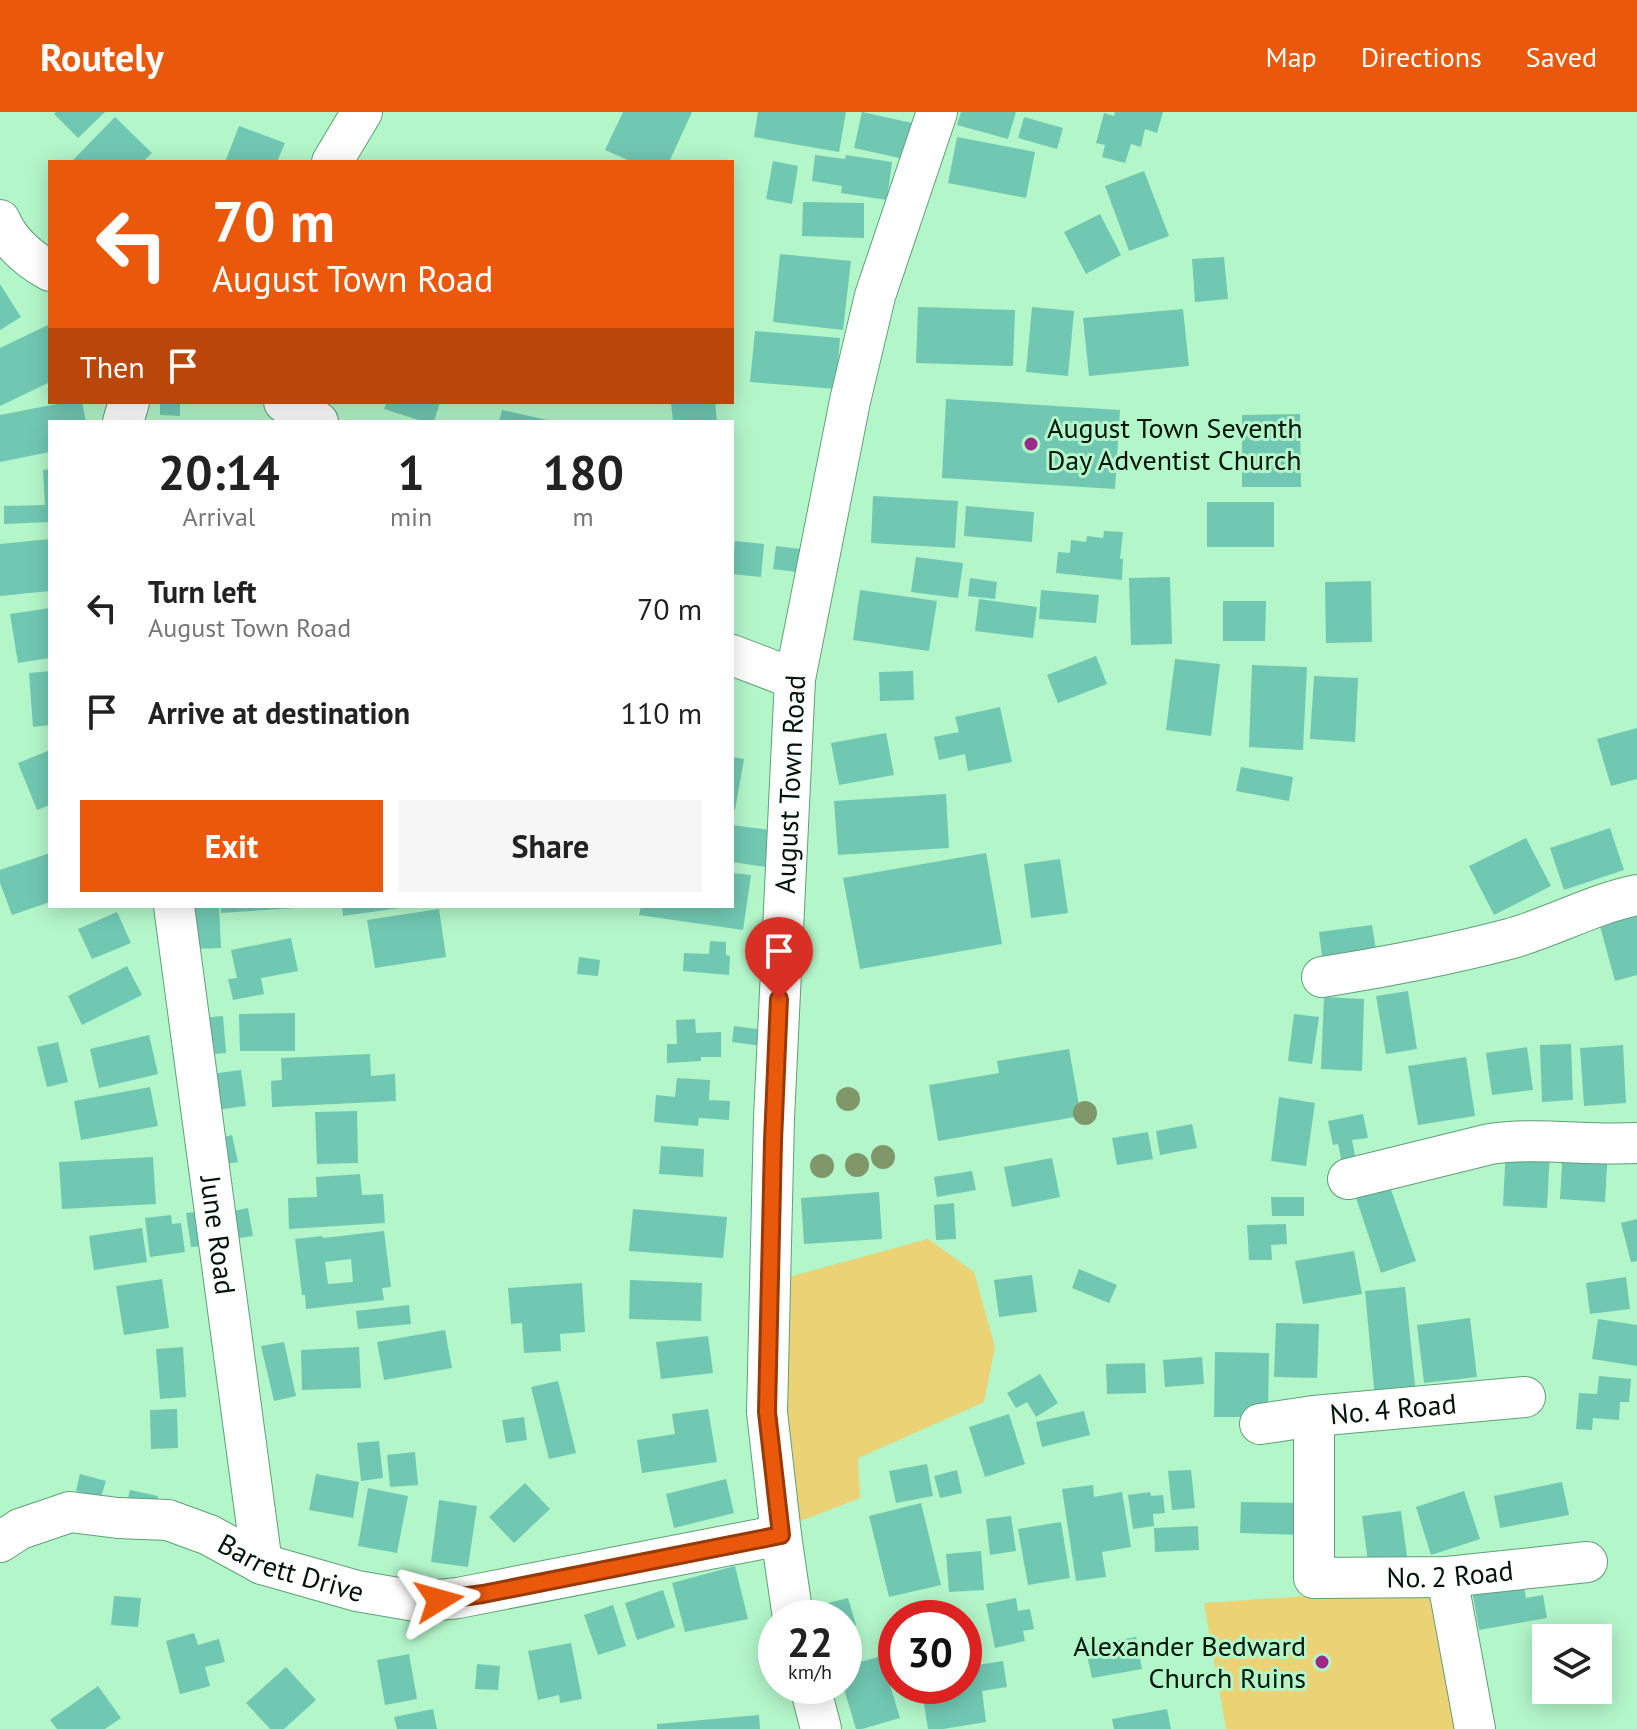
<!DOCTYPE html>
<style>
:root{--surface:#fff;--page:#f6f6f6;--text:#222;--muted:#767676;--accent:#ea580c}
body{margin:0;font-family:"PT Sans",sans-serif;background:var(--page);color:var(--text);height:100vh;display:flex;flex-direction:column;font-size:30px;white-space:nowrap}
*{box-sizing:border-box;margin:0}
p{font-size:26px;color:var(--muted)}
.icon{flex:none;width:44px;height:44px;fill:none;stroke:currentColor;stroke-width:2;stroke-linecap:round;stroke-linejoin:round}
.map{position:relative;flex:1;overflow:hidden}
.side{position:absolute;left:48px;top:308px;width:686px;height:488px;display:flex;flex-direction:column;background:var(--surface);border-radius:0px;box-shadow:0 4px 20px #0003}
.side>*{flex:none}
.hud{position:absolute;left:48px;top:48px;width:686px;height:244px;border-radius:0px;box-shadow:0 4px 20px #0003;background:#ea580c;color:#fff;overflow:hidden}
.controls{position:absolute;left:1532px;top:1512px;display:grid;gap:16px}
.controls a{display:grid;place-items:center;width:80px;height:80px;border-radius:0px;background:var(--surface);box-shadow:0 4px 20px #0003;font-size:40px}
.speed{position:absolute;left:758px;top:1488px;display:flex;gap:16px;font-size:40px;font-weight:700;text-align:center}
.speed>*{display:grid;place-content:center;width:104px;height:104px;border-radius:50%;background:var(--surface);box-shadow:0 4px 20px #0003;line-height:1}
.speed small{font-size:20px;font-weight:400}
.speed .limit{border:12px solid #d22;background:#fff;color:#111}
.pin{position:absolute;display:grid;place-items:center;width:68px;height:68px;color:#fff;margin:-82px -34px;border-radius:50% 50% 50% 0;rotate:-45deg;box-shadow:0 0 8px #0007}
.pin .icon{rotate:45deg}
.me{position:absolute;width:88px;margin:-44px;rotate:82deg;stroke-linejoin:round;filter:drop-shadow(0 0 6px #0008)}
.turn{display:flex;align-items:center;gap:28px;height:168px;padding:0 32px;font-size:36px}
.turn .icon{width:104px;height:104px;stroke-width:2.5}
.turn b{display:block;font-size:56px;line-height:68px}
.then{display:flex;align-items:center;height:76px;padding:0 32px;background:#0003;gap:16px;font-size:30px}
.eta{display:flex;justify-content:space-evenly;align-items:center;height:136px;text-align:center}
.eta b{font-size:48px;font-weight:600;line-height:56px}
.action{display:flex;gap:16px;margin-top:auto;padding:16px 32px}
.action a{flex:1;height:92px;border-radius:0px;background:var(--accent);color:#fff;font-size:32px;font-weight:600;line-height:92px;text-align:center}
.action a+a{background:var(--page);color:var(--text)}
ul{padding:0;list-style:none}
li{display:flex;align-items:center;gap:24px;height:104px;padding:0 32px}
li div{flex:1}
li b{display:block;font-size:30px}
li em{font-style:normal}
header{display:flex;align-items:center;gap:48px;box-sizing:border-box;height:112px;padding:0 40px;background:var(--accent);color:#fff}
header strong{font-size:38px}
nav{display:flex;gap:44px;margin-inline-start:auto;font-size:28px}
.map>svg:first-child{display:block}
.green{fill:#ead275}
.building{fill:#71c8b2;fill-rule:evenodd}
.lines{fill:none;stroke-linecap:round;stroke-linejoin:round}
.street-casing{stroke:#5fa077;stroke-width:42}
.street{stroke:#fff;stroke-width:40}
.tree{fill:#7f9769}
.route-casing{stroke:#983908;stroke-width:20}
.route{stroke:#ea580c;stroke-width:14}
.poi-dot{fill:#9b2b89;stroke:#b3f6ca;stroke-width:3}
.labels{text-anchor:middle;stroke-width:6;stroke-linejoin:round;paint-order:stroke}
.poi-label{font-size:28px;fill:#001507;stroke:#b3f6ca;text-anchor:start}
.street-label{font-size:28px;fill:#001507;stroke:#b3f6ca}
</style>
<header>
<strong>Routely</strong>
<nav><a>Map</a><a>Directions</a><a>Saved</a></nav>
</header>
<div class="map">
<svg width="1637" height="1617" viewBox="0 0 1637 1617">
<rect width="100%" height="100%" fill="#b3f6ca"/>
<!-- green -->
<g class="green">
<path d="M928,1127L974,1160L995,1235L984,1290L858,1346L860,1386L798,1410L788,1381L785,1166Z"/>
<path d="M1436,1475L1461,1617H1226L1204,1491Z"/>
</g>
<!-- building -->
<g class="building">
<path d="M56,0H105L78,26L54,2Z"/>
<path d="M623,0H692L669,50H632L605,38Z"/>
<path d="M758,0H846L839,40L754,25Z"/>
<path d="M862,0L912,11L904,47L854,36Z"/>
<path d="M961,0H1016L1008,27L957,13Z"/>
<path d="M1115,0H1163L1157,21L1145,17L1141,35L1131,32L1125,51L1102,45L1105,33L1096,31L1104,1L1114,4Z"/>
<path d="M115,5L152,41L143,50H71Z"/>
<path d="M1024,5L1063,16L1057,37L1018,26Z"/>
<path d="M239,14L285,31L277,50H225Z"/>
<path d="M957,25L1035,40L1026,86L948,71Z"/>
<path d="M815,43L845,47L846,43L892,50L887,88L841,81L842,74L812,69Z"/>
<path d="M773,49L798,54L792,92L766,87Z"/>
<path d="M1144,59L1169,124L1129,139L1105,74Z"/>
<path d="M803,90L864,91V126L802,124Z"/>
<path d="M1100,102L1121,143L1086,162L1064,120Z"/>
<path d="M780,142L851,149L843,218L773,210Z"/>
<path d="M1224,145L1228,187L1195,190L1192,147Z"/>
<path d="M0,172L21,205L0,218Z"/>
<path d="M918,195L1015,198L1013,254L916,251Z"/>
<path d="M1032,195L1074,199L1068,264L1026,260Z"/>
<path d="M1183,197L1189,254L1089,264L1083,206Z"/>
<path d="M50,212V270L0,294V236Z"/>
<path d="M755,219L840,226L836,277L750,270Z"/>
<path d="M946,287L1120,298L1115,377L942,366Z"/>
<path d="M67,290H82L86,310H50V340L0,350V303Z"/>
<path d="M160,290H180V304L160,303Z"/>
<path d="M387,290H440L434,310H425L384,297Z"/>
<path d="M671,290H715L717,310H673Z"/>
<path d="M502,298L552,309V310H499Z"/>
<path d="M1300,302L1301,375H1242V303Z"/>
<path d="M50,357V410L4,412V394L45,393L43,358Z"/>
<path d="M873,384L958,389L955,436L871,431Z"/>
<rect x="1207" y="390" width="67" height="45"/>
<path d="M966,394L1034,400L1032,430L964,424Z"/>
<path d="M1104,419L1123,420L1120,447H1123L1122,468L1056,461L1058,440L1070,441L1071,428L1086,430L1087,424L1103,426Z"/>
<path d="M50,427V479L0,484V432Z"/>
<path d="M735,429L764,432L761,465L732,462Z"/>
<path d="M776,434L808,438L805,461L773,457Z"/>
<path d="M916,445L963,451L958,486L911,480Z"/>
<path d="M1170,465L1172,532L1131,533L1129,466Z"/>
<path d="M970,466L997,470L995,487L968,484Z"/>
<path d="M1371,469L1372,530L1326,531L1325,470Z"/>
<path d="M860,478L937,489L929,539L853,528Z"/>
<path d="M1041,478L1099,483L1096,511L1039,507Z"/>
<path d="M979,487L1037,495L1033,526L975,519Z"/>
<path d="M1223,489H1266L1265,529H1223Z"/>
<path d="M50,496V546L18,551L10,502Z"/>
<path d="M1096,544L1107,572L1058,591L1047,563Z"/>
<path d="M1175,547L1220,552L1211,624L1166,618Z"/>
<path d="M1252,553L1307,555L1303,638L1249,635Z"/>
<path d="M50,559V613L33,615L29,561Z"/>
<path d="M913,559L914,588L880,589L879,560Z"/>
<path d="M1314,564L1358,566L1355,630L1310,627Z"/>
<path d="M1000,595L1012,650L968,659L965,642L939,648L934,625L959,620L955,605Z"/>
<path d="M1637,616V667L1611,674L1597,627Z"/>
<path d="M886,621L894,663L839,673L831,631Z"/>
<path d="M50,638V693L37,698L18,651Z"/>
<path d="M732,645L744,647L735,698L732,697Z"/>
<path d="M1241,655L1293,665L1289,689L1236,679Z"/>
<path d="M946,682L949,736L838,743L834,689Z"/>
<path d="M732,713L770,718L765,755L732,750Z"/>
<path d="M1610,716L1624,758L1564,778L1550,736Z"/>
<path d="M1526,726L1551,774L1494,803L1469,754Z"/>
<path d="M50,741V790L12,803L0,771V758Z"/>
<path d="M986,741L1002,832L860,857L843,766Z"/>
<path d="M1060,747L1068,801L1031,806L1024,752Z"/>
<path d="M732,761L751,763L743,818L639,803L641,794H732Z"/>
<path d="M191,794H219L221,836L193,837Z"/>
<path d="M221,794H295V796L221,801Z"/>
<path d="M342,794H400V796L343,804Z"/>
<path d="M439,797L446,845L375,856L367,808Z"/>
<path d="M1637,797V863L1615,869L1598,807Z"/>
<path d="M117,800L131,831L92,847L78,817Z"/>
<path d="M1372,813L1377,844L1323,851L1319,820Z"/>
<path d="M291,826L298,859L261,866L264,882L233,888L228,867L237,866L231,838Z"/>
<path d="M710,829L726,830V843L730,844L729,863L683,859L684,841L709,842Z"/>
<path d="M579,845L600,848L598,864L577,862Z"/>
<path d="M127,854L142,883L82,913L68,884Z"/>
<path d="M1408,879L1417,937L1386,942L1376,884Z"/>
<path d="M1324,885L1364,887L1362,959L1321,957Z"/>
<path d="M295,901V939H240L239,902Z"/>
<path d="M1294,902L1319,905L1312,952L1288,949Z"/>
<path d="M223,904L226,941L204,943L201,906Z"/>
<path d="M695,907L696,921L721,920V945H701V949L667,951V932H677L676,908Z"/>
<path d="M734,914L764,918L762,934L732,930Z"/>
<path d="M149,923L158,962L99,976L90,937Z"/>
<path d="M58,930L68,970L47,975L37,935Z"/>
<path d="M1571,932L1573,988L1542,990L1540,933Z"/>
<path d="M1623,933L1626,991L1584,994L1580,936Z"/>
<path d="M1527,935L1533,978L1492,983L1486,941Z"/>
<path d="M1069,937L1081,1004L938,1029L929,973L999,961L997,949Z"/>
<path d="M370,942L371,964L395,962L396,989L272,995L271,969L282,968L281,946Z"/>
<path d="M1466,945L1475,1004L1418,1013L1408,954Z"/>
<path d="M241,958L246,994L215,998L210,962Z"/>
<path d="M677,966L710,968L709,988L730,989L729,1008L699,1006L698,1014L654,1010L656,983L675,985Z"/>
<path d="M150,975L158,1014L81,1028L74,989Z"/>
<path d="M1279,985L1315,991L1306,1054L1271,1049Z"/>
<path d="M357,999L358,1051L317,1052L315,1000Z"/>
<path d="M1363,1002L1368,1026L1352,1028L1356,1048L1342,1051L1338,1032L1333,1033L1328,1009Z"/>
<path d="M1192,1012L1197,1036L1160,1043L1156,1019Z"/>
<path d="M1148,1020L1153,1047L1117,1053L1112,1026Z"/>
<path d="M232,1023L238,1050L220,1053L214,1028Z"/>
<path d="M661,1034L704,1037L703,1065L659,1062Z"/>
<path d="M1506,1035L1550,1038L1547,1096L1503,1094Z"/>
<path d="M1563,1035L1608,1037L1605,1090L1560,1087Z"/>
<path d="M153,1045L156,1092L62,1097L59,1050Z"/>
<path d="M1052,1046L1060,1085L1012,1095L1004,1055Z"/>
<path d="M972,1059L976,1078L937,1085L934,1065Z"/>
<path d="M360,1062L362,1083L383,1082L385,1111L289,1117L288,1086L317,1085L316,1065Z"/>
<path d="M1389,1072L1416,1149L1381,1161L1355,1083Z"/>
<path d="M879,1080L882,1127L804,1132L801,1086Z"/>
<path d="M1271,1085H1304V1104H1272Z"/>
<path d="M954,1091L956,1127L936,1128L934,1093Z"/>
<path d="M248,1096L253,1124L233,1127L228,1100Z"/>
<path d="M633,1097L727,1105L723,1146L629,1139Z"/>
<path d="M200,1100L206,1134L191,1135L186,1101Z"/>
<path d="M171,1103L172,1112L181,1111L185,1140L150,1145L145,1106Z"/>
<path d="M1637,1107V1149L1631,1150L1621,1111Z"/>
<path d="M1286,1112L1287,1132L1271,1133L1272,1148H1249L1247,1113Z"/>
<path d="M142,1116L147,1150L94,1158L89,1124Z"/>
<path d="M384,1119L391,1175L382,1176L384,1188L306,1197L305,1183H302L295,1127L322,1124L323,1126ZM351,1147L353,1170L328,1172L325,1150Z"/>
<path d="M1354,1139L1362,1182L1303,1192L1295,1149Z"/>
<path d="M1079,1157L1117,1173L1109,1191L1072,1176Z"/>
<path d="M1032,1163L1037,1200L999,1205L994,1168Z"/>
<path d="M1626,1165L1630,1197L1590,1202L1586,1171Z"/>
<path d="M162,1167L169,1216L124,1223L116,1174Z"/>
<path d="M630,1168L702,1171L701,1209L629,1207Z"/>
<path d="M582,1171L585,1220L560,1222L561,1239L524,1241L522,1211L511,1212L508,1176Z"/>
<path d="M1405,1175L1416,1283L1375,1287L1365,1179Z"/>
<path d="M409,1193L411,1212L358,1217L356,1199Z"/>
<path d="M1470,1206L1477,1265L1424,1271L1417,1213Z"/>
<path d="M1598,1207L1637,1213V1254L1592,1247Z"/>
<path d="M1276,1211L1319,1212L1317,1266L1274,1265Z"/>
<path d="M445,1218L452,1256L384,1268L377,1230Z"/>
<path d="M708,1224L713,1261L661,1267L656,1230Z"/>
<path d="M284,1230L296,1284L274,1289L261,1234Z"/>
<path d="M183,1235L186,1285L160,1287L156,1237Z"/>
<path d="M359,1235L361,1276L302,1278L301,1238Z"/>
<path d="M1215,1240L1269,1241L1268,1305H1214Z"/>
<path d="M1202,1245L1204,1272L1165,1275L1163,1248Z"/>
<path d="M1145,1251L1146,1281L1107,1282L1106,1252Z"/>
<path d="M1040,1262L1058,1291L1036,1305L1027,1290L1016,1296L1007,1281Z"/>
<path d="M1599,1264L1631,1267L1629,1290H1620L1619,1308L1593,1306L1592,1318L1576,1317L1579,1281L1597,1282Z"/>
<path d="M558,1269L576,1341L549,1347L531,1275Z"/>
<path d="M177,1297L178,1336L151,1337L150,1298Z"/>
<path d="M708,1297L717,1350L642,1361L637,1328L675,1322L672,1302Z"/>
<path d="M1084,1299L1090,1323L1042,1335L1036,1310Z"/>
<path d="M1009,1302L1025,1352L985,1365L969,1315Z"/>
<path d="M524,1305L527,1328L506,1331L502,1308Z"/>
<path d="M379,1329L383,1366L361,1369L357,1331Z"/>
<path d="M415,1340L418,1373L390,1375L387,1343Z"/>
<path d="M927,1352L933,1384L896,1391L889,1359Z"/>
<path d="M957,1358L962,1381L940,1386L934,1364Z"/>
<path d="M1191,1358L1195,1396L1172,1398L1168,1359Z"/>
<path d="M80,1362L106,1369L101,1385L76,1379Z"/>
<path d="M316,1362L359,1370L353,1406L309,1398Z"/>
<path d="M726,1367L734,1401L674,1416L666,1382Z"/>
<path d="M1562,1370L1569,1403L1500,1416L1494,1384Z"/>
<path d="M525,1371L550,1397L514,1431L489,1405Z"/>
<path d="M1093,1373L1094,1385L1122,1380L1131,1435L1102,1440L1106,1465L1076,1469L1062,1377Z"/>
<path d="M368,1376L408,1384L397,1441L358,1434Z"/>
<path d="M130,1378L158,1384L154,1404L125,1397Z"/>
<path d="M1464,1379L1480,1427L1431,1443L1416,1395Z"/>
<path d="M1150,1380L1151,1384L1163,1383L1165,1401L1153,1402L1154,1414L1133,1417L1128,1383Z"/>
<path d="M439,1388L477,1394L468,1455L431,1450Z"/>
<path d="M1241,1390L1305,1391L1304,1423L1240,1421Z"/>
<path d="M921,1391L941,1473L889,1485L869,1404Z"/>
<path d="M1401,1399L1408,1452L1369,1457L1362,1404Z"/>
<path d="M1011,1404L1016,1439L990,1443L986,1407Z"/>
<path d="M1061,1410L1070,1466L1028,1473L1018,1417Z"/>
<path d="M1198,1414L1199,1438L1155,1440L1154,1416Z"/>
<path d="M981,1439L984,1478L949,1480L946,1442Z"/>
<path d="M735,1454L748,1507L685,1520L672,1471Z"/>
<path d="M1523,1469L1526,1486L1543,1483L1547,1506L1479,1518L1472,1478Z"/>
<path d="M663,1478L675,1515L637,1528L625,1491Z"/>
<path d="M114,1484L141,1486L138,1515L111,1513Z"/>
<path d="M848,1486L856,1513L844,1516V1506H824L820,1493Z"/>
<path d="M1016,1486L1018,1499L1030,1497L1034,1517L1023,1519L1025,1529L995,1536L986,1492Z"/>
<path d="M613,1493L626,1534L598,1543L584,1503Z"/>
<path d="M194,1521L198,1533L219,1527L225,1550L205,1555L210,1574L180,1582L166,1529Z"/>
<path d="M1136,1525L1142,1557L1092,1566L1085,1534Z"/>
<path d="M571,1531L582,1587L560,1591L559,1583L538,1588L528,1539Z"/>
<path d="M409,1542L417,1587L385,1593L377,1548Z"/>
<path d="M881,1544L900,1606L862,1617H856L843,1574L844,1555Z"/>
<path d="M1003,1549L1007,1575L982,1579L986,1610L943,1617H928L921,1574H964V1555Z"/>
<path d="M477,1552L500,1554L498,1578L475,1577Z"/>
<path d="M286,1555L316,1588L284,1617H270L246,1591Z"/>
<path d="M98,1574L121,1606L105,1617H57L50,1608Z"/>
<path d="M433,1597L437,1617H397L394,1605Z"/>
<path d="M1167,1597L1171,1617H1114L1112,1607Z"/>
<path d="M759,1603L760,1617H657V1612Z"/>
</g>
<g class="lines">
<!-- street casing -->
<g class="street-casing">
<g id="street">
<path d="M332,50L362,0"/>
<path d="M0,108C9,130 29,147 50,159"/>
<path d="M284,290L318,310"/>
<path d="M123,310L129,290"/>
<path d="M732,543L795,567"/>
<path id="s1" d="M174,794L262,1452"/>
<path d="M1322,865C1385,855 1448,843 1509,827C1553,815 1592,792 1637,783"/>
<path d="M1348,1067L1490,1032C1539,1025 1588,1034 1637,1031"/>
<path id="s2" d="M1314,1304V1466L1447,1465L1587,1450"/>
<path id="s3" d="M1260,1312L1314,1304L1525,1285"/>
<path id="s4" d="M0,1430L20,1417L70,1400L118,1406L168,1408L209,1423L262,1452L357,1479L421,1490L458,1486L781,1423"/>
<path d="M1447,1465L1475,1617"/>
<path id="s5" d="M793,1506L781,1423L767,1300L774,1006L795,567L850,289L875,184L937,0"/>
<path d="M810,1574L821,1617"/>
</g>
</g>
<!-- street -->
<use href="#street" class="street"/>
</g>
<!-- trees -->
<g class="tree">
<circle cx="848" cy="987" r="12"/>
<circle cx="1085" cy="1001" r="12"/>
<circle cx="883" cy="1045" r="12"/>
<circle cx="857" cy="1053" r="12"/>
<circle cx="822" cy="1054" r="12"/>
</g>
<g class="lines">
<!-- route casing -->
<g class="route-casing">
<path id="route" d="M439,1488L483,1482L781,1423L767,1300L773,1029L779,887"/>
</g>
<!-- route -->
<use href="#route" class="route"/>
</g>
<!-- markers -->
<g class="poi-dot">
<circle cx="1031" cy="332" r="8"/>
<circle cx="1322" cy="1550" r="8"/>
</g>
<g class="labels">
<!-- poi labels -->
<g class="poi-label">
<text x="1047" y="326">August Town Seventh<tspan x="1047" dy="32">Day Adventist Church</tspan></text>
<text x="1306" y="1544" text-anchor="end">Alexander Bedward<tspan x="1306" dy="32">Church Ruins</tspan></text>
</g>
<!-- street labels -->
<g class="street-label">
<text dy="10" stroke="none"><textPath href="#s5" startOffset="836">August Town Road</textPath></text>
<text dy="10" stroke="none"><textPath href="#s1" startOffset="332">June Road</textPath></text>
<text dy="10" stroke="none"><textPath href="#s3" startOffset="134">No. 4 Road</textPath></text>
<text dy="10" stroke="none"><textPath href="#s4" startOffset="308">Barrett Drive</textPath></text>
<text dy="10" stroke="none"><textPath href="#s2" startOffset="298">No. 2 Road</textPath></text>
</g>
</g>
</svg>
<div class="controls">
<a><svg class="icon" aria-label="layers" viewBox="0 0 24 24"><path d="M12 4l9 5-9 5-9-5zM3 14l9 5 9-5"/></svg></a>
</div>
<div class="speed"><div>22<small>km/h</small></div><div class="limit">30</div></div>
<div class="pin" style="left:779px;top:887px;background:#d93025"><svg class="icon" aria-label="arrive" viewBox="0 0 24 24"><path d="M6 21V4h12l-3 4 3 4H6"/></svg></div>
<svg class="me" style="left:439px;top:1488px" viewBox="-20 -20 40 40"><path d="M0-17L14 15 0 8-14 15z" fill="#ea580c" stroke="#fff" stroke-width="4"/></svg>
<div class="hud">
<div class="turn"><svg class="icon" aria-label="left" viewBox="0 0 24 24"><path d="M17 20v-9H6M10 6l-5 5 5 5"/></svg><div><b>70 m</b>August Town Road</div></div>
<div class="then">Then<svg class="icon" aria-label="arrive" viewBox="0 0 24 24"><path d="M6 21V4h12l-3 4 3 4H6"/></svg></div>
</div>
<section class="side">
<div class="eta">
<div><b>20:14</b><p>Arrival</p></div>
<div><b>1</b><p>min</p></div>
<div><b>180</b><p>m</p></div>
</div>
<ul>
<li><svg class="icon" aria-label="left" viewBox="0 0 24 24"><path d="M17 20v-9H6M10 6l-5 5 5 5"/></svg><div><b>Turn left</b><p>August Town Road</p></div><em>70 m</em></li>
<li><svg class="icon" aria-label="arrive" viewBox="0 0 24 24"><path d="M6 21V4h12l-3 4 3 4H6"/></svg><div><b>Arrive at destination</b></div><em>110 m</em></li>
</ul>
<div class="action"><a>Exit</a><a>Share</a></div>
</section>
</div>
